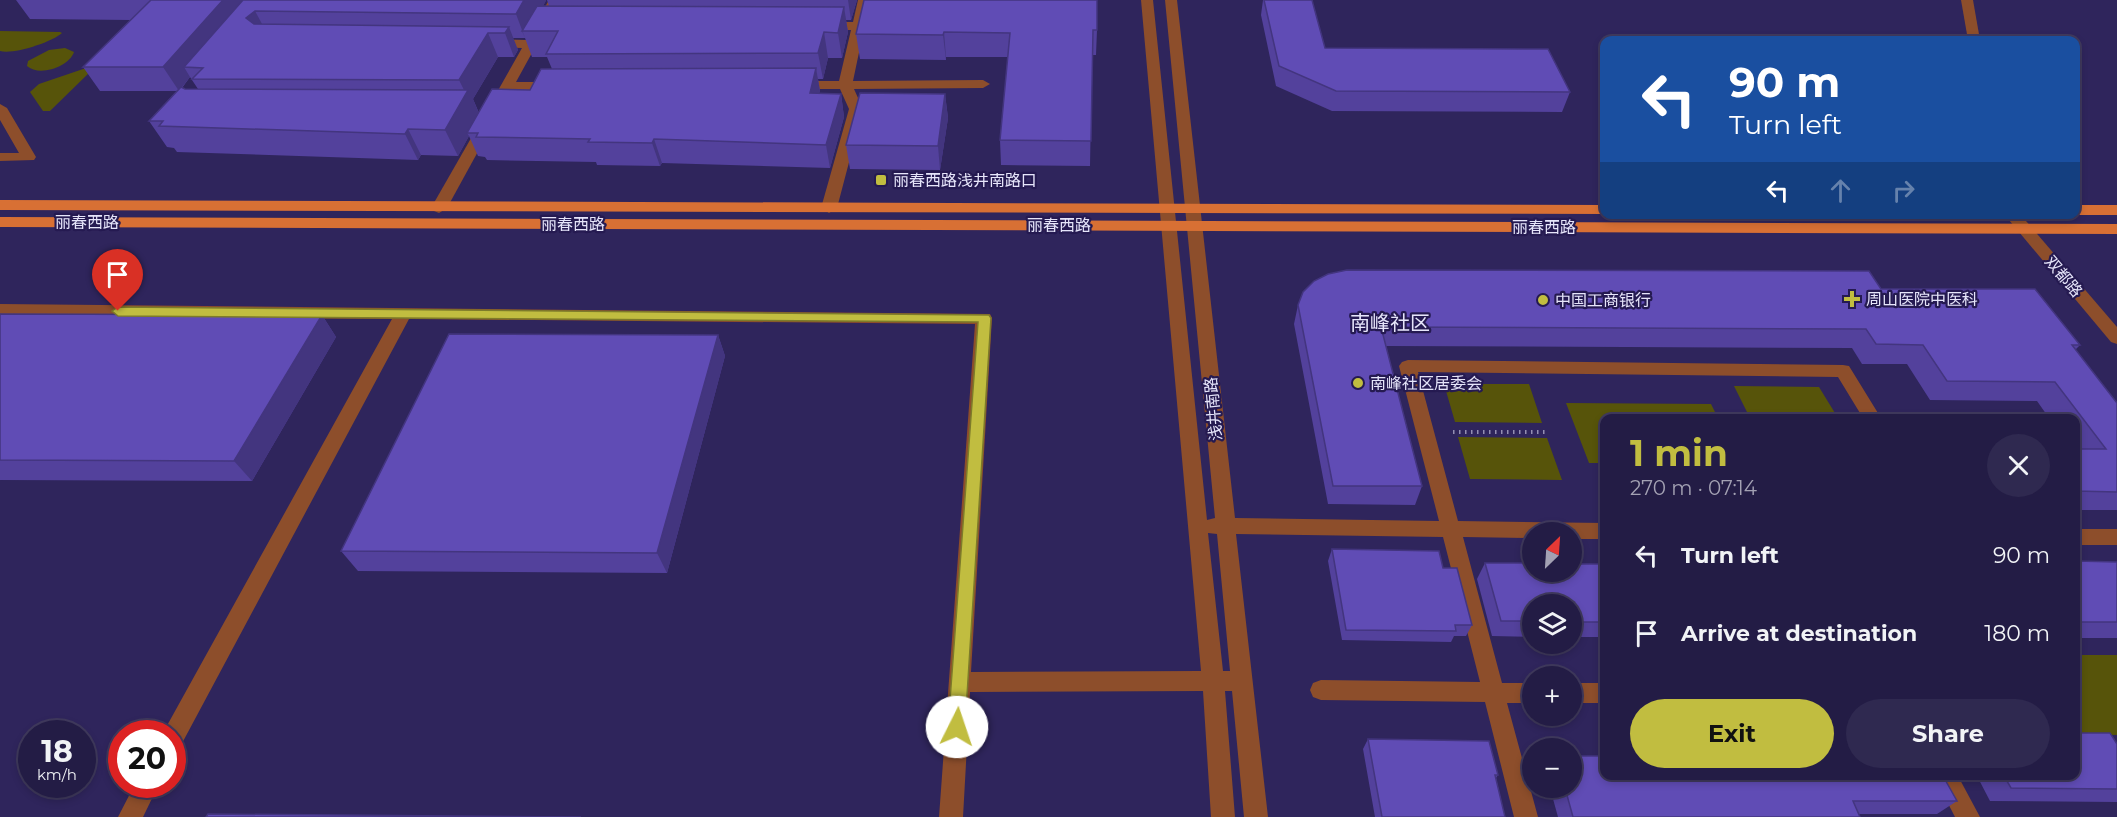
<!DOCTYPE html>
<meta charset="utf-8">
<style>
:root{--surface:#231c45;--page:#2f2950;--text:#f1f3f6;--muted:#a3a1b3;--line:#403a5e;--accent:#c1bd40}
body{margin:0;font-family:Montserrat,"Noto Sans SC",sans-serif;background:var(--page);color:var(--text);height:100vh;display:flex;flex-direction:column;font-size:22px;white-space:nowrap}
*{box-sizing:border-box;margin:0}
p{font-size:20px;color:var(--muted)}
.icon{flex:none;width:33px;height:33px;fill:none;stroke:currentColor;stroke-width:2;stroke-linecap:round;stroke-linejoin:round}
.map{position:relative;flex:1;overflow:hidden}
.details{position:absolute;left:1600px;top:414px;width:480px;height:366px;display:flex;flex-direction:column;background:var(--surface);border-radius:12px;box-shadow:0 3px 9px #0003,0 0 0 2px var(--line)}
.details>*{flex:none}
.banner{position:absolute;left:1600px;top:36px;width:480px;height:183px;border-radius:12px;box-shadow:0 3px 9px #0003,0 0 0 2px var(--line);background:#1a4fa0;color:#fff;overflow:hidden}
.needle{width:39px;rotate:25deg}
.tools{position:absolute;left:1522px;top:522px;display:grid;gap:12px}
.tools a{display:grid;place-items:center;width:60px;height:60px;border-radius:50%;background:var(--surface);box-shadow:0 3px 9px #0003,0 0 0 2px var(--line);font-size:30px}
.speed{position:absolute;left:18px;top:720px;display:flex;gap:12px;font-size:30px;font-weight:700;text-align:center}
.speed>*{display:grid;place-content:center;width:78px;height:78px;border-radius:50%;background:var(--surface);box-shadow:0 3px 9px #0003,0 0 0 2px var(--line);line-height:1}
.speed small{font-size:15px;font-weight:400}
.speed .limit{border:9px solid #d22;background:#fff;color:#111}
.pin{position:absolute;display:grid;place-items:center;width:51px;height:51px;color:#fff;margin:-62px -26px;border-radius:50% 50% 50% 0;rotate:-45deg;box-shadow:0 0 6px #0007}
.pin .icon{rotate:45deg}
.me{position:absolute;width:66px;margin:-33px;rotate:4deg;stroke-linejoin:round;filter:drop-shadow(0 0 4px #0008)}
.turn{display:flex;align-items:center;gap:21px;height:126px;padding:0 30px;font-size:27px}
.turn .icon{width:78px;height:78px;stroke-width:2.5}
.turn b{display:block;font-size:42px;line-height:51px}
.lanes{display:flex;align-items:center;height:57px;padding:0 30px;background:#0003;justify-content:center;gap:30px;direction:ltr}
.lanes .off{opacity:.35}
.round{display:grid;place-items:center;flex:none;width:63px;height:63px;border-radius:32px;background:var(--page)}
.summary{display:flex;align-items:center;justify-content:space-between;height:102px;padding:0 30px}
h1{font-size:36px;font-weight:700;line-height:45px;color:var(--accent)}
.button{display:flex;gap:12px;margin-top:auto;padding:12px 30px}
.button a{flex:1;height:69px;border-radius:36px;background:var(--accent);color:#111;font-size:24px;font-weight:700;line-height:69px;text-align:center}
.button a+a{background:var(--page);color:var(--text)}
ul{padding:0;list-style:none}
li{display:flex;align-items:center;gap:18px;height:78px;padding:0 30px}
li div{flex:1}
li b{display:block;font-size:22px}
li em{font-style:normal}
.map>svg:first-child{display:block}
.green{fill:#57540a}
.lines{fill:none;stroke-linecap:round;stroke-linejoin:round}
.path{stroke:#938eb2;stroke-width:4;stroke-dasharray:1.5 4.5;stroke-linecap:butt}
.minor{fill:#8d4e2b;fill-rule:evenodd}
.major{fill:#d87034;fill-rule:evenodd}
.wall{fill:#53419c;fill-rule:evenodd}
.shaded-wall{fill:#43357f}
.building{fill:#604cb5;stroke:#43357f;stroke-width:1.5}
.route{fill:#c1bd40;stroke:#7d7b2a;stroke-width:1.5}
.poi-dot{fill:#c1bd40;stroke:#251a51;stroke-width:2}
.labels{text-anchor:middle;stroke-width:4.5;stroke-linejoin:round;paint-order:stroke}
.poi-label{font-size:16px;fill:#e6e5fa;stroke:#251a51;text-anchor:start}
.street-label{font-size:16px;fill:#e6e5fa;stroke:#251a51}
.quarter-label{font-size:20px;fill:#e6e5fa;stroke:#251a51}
</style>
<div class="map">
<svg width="2117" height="817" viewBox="0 0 2117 817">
<rect width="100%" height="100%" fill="#2f255c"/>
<!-- green -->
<g class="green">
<path d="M0,31L60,32L62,33C52,42 13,55 0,51Z"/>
<path d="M65,48L74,52C69,67 39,77 27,66L28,61L49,50Z"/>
<path d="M89,67L92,70L50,111H43L30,92L39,84Z"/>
<path d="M1444,384H1529L1542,423L1455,422Z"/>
<path d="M1734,386L1819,387L1838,418H1750Z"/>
<path d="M1566,403L1711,404L1718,418H1605V463H1589Z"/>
<path d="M1458,437L1547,438L1562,480L1470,479Z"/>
<path d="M2076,655H2117V735L2076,734Z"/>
</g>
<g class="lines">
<!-- path -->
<path class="path" d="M1453,432H1548"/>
<!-- minor -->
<g class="minor">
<path d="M549,0H561L516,82H555L562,86L555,90H512L508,97H498L496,94L522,48L491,47L484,43L491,39L526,40Z"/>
<path d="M858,0H870L853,81L983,80L990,84L983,88L854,89L863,109L837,208L829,213L821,208L849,109L840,89H796L789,85L796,81H839L851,30H822L816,26L822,22H853Z"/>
<path d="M1141,0H1153L1207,520L1215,518L1165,0H1177L1235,518L1439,521L1399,366L1402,362L1408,360L1843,365L1849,366L1881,418H1863L1838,377L1418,372L1458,521L1605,523V539H1572V532H1533V538L1463,537L1502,683H1533V703H1507L1538,817H1514L1485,702L1321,700L1313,697L1310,690L1313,683L1321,680L1480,682L1443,537L1236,534L1268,817H1244L1232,691H1225L1235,817H1211L1203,691L970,692L963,817H939L975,324L409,319L180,747L172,749V734H163L164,731L392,319L0,316V304L990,314L992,318L971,672L1201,671ZM1208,533L1217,534L1230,671H1223Z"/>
<path d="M1961,0H1973L1980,40H1968Z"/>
<path d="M0,104L7,108L36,157L34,160L0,161V153H19L0,120Z"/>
<path d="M485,122L492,126L447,208L439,213L434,211L431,208L478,126Z"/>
<path d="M2004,214H2020L2117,327V344L2111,342Z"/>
<rect x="2076" y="529" width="41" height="16"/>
<rect x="1572" y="683" width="33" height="20"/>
<path d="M1934,776H1958L1980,817H1955Z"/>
<path d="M135,784H159L143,817H118Z"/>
</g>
<!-- major -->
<g class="major">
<path d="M0,200L1605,205L1606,214L0,210Z"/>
<rect x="2076" y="205" width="41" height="10"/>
<path d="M0,217L2117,224V234L0,227Z"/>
</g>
</g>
<!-- wall -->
<g class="wall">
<path d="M16,0H546L543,6H549L547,0H857L851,20H846L848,32L842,58H828L823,79H818L820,91L819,93L841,94L844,117L830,168L662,163L660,166L597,165L596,162L487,160L485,157L478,156L469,136L458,156L421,155L418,160L177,152L174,148L167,147L149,121L177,91H100L83,67L131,20L30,19ZM513,38H525L532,57H547L552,69L530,90L479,113L473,99L498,57H514L518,50ZM190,77L198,89H185L182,88Z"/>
<path d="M864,0L1097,30L1096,55H1092L1090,166L1001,165L1000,140L1008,57H946V60L860,59L856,34Z"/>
<path d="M1263,0H1312L1325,48L1570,92L1562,112L1332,111L1276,86L1261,15Z"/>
<path d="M945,94L948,118L940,170L850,169L846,145Z"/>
<path d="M1881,289L2080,345L2075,350L2117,403V510H2076V418H2049L2037,401L1930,400L1907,364H1862L1852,348L1386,346L1422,486L1415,505L1328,504L1294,324L1298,305Z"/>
<path d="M0,314L322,315L336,337L252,481L0,480Z"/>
<path d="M718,335L725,356L667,573L358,571L341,551Z"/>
<path d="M1332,549L1443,568L1472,625L1466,636H1454L1451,642L1342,640L1328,561Z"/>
<path d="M2076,561L2117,562V638H2076Z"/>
<path d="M1485,563L1605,564V637H1572V604H1533V637L1492,636L1477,579Z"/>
<path d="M1368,739L1498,775L1496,778L1505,817H1375L1363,749Z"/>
<path d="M2117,744V802L1990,801L1977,776H2076Z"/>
<path d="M1550,788H1572L1957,801L1937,814H1859L1860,817H1558Z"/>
</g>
<!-- shaded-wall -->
<g class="shaded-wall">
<path d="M223,0H257L184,67L190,77L179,91L163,67Z"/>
<path d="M524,0H546V1L528,31H522L525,38L516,14Z"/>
<path d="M848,0H857L851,20Z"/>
<path d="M844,7L848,32L842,58L838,33Z"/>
<path d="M255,11L268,35L246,18Z"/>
<path d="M509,27L518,50L514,57L505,33Z"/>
<path d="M824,32L828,58L823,79L818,53Z"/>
<path d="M944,32L946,57V60L943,35Z"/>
<path d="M488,33L498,57L473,99L480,116L467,133L469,136L458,156L445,130L466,94L459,80Z"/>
<path d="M816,68L820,91L814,116L810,93Z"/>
<path d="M841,94L844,117L830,168L826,145Z"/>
<path d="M945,94L948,118L940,170L938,146Z"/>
<path d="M408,129L421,155L418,160L405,134Z"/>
<path d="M654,139L662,163L660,166L652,143Z"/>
<path d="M322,315L336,337L252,481L234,461Z"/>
<path d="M718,335L725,356L667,573L657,553Z"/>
</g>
<!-- building -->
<g class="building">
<path d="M151,0H223L163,67H83Z"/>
<path d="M243,0H524L516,14L255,11L246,18L254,24L509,27L505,33H488L459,80L192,79L203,68L184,67Z"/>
<path d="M864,0H1097V30H1093L1091,141L1000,140L1010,33L944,32L943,35L856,34Z"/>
<path d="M1264,0H1312L1325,48L1548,49L1570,92L1336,91L1279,66Z"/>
<path d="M537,6L844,7L838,33L824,32L818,53L546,54L558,31H522Z"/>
<path d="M816,68L810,93L841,94L826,145L654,139L652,143L588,142L590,139L476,137L478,133H467L492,89L530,90L541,69Z"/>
<path d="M181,87L185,89L468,90L445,130L408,129L405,134L159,126L163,121H149Z"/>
<path d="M860,93L945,94L938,146L846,145Z"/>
<path d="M1347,270L1869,271L1881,289H2035L2080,345H2072L2117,403V492L2076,491V449H2106L2055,382L1947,381L1923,345L1876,344L1866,329L1381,327L1422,486H1333L1298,305L1303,292L1314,281L1328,274Z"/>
<path d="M0,314L322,315L234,461L0,460Z"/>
<path d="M449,334L718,335L657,553L341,551Z"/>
<path d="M1332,549L1439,551L1443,568H1457L1472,625H1455L1456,631L1346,630Z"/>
<path d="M2076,561L2117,562V622H2076Z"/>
<path d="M1485,563H1533V572H1572V564H1605V622H1572V604H1533V621H1501Z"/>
<path d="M2076,733H2110L2117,744V789L2011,788L2004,776H2076Z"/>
<path d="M1368,739L1489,741L1498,775H1495L1505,817H1382Z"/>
<path d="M1572,756H1605V776H1943L1957,801H1853L1860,817H1573L1565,788H1572Z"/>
<path d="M208,814L581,817H206Z"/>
</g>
<!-- route -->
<path class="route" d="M118,307L989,315L991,318L965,727L963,733L957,735L951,733L948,727L978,322L118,316L112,311Z"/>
<!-- markers -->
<g class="poi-dot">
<rect x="875" y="174" width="12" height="12" rx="3"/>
<path d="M1849 290h6v6h6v6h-6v6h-6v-6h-6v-6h6z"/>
<circle cx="1543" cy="300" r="6"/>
<circle cx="1358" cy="383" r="6"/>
</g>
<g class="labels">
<!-- poi labels -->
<g class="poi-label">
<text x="893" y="186">丽春西路浅井南路口</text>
<text x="1866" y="305">周山医院中医科</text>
<text x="1555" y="306">中国工商银行</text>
<text x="1370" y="389">南峰社区居委会</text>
</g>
<!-- street labels -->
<g class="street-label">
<text x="87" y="228">丽春西路</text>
<text x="573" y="230">丽春西路</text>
<text x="1059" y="231">丽春西路</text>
<text x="1544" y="233">丽春西路</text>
<text transform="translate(2064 276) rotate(50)" y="6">双都路</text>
<text transform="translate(1213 409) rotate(-95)" y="6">浅井南路</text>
</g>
<!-- quarter labels -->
<g class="quarter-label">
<text x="1390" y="330">南峰社区</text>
</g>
</g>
</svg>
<div class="tools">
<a><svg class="needle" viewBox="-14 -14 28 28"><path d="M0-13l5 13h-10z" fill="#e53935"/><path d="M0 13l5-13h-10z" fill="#a3a1b3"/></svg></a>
<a><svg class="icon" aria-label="layers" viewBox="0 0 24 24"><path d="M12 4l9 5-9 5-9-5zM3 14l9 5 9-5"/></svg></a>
<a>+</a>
<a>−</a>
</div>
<div class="speed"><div>18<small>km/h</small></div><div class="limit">20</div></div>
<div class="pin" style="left:118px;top:311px;background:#d93025"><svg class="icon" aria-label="arrive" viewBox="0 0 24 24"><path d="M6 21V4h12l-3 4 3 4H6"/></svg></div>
<svg class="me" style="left:957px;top:727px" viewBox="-20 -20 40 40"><circle r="19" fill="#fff"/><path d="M0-13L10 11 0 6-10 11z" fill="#c1bd40"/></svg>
<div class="banner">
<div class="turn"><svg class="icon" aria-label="left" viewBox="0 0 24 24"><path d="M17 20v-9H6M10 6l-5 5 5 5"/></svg><div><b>90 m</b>Turn left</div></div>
<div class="lanes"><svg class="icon" aria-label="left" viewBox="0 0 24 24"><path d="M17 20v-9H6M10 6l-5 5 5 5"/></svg><svg class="icon off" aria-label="ahead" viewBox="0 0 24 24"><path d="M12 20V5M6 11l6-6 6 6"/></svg><svg class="icon off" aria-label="right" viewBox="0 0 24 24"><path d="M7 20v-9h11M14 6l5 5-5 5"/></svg></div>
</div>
<section class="details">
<div class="summary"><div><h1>1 min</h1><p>270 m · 07:14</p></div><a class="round"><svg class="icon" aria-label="close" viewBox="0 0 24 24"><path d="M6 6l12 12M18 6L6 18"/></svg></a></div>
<ul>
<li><svg class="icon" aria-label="left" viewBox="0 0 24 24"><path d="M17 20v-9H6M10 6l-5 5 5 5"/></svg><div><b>Turn left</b></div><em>90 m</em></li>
<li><svg class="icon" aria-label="arrive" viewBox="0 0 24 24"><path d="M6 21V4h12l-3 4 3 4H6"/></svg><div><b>Arrive at destination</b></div><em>180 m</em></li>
</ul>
<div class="button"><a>Exit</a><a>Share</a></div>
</section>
</div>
